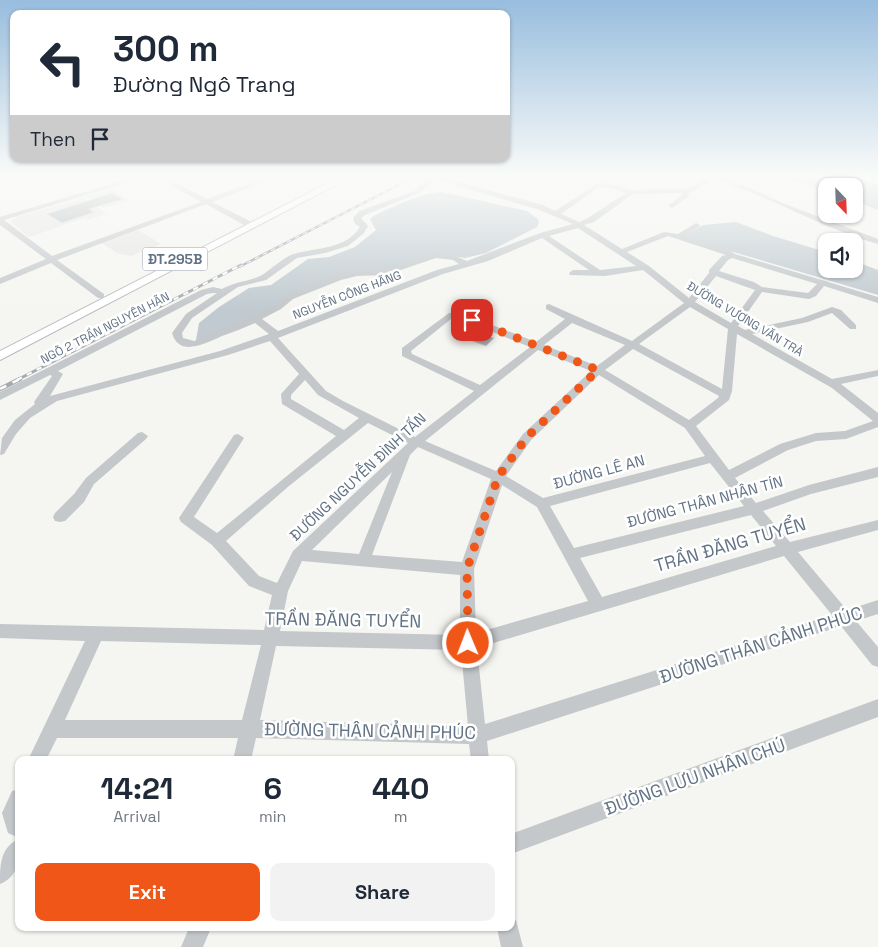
<!DOCTYPE html>
<meta charset="utf-8">
<style>
:root{--surface:#fff;--page:#f2f2f3;--text:#1f2937;--muted:#747a83;--accent:#f05617}
body{margin:0;font-family:"Space Grotesk",sans-serif;background:var(--page);color:var(--text);height:100vh;display:flex;flex-direction:column;font-size:19px;white-space:nowrap}
*{box-sizing:border-box;margin:0}
p{font-size:16px;color:var(--muted)}
.icon{flex:none;width:28px;height:28px;fill:none;stroke:currentColor;stroke-width:2;stroke-linecap:round;stroke-linejoin:round}
.map{position:relative;flex:1;overflow:hidden}
.details{position:absolute;left:15px;top:756px;width:500px;height:175px;display:flex;flex-direction:column;background:var(--surface);border-radius:10px;box-shadow:0 1px 4px #0004}
.details>*{flex:none}
.top-card{position:absolute;left:10px;top:10px;width:500px;height:152px;border-radius:10px;box-shadow:0 1px 4px #0004;background:#fff;color:var(--text);overflow:hidden}
.needle{width:32px;rotate:157deg}
.fabs{position:absolute;left:818px;top:178px;display:grid;gap:10px}
.fabs a{display:grid;place-items:center;width:45px;height:45px;border-radius:10px;background:var(--surface);box-shadow:0 1px 4px #0004;font-size:25px}
.pin{position:absolute;display:grid;place-items:center;width:42px;height:42px;color:#fff;margin:-21px;border-radius:10px;box-shadow:0 2px 8px #0006}
.me{position:absolute;width:55px;margin:-28px;rotate:359deg;stroke-linejoin:round;filter:drop-shadow(0 0 4px #0008)}
.turn{display:flex;align-items:center;gap:18px;height:105px;padding:0 20px;font-size:22px}
.turn .icon{width:65px;height:65px;stroke-width:2.5}
.turn b{display:block;font-size:35px;line-height:42px}
.then{display:flex;align-items:center;height:48px;padding:0 20px;background:#0003;gap:10px;font-size:19px}
.eta{display:flex;justify-content:space-evenly;align-items:center;height:85px;text-align:center}
.eta b{font-size:30px;font-weight:700;line-height:35px}
.primary-button{display:flex;gap:10px;margin-top:auto;padding:10px 20px}
.primary-button a{flex:1;height:58px;border-radius:10px;background:var(--accent);color:#fff;font-size:20px;font-weight:700;line-height:58px;text-align:center}
.primary-button a+a{background:var(--page);color:var(--text)}
.map>svg:first-child{display:block}
.built{fill:#e6e7e5}
.water{fill:#c0cad0}
.building{fill:#afb6bc;stroke:#d7d7d4}
.lines{fill:none;stroke-linecap:round;stroke-linejoin:round}
.major-casing{stroke:#b7bbbf;stroke-width:2}
.minor{fill:#c4c8cb;fill-rule:evenodd}
.major{fill:#fff;fill-rule:evenodd}
.rail-far2-casing{stroke:#a4aab0;stroke-width:2.5}
.rail-far1-casing{stroke:#a4aab0;stroke-width:3}
.rail-casing{stroke:#a4aab0;stroke-width:4.5}
.rail-far2{stroke:#fff;stroke-width:1;stroke-dasharray:4.5;stroke-linecap:butt}
.rail-far1{stroke:#fff;stroke-width:2;stroke-dasharray:5.5;stroke-linecap:butt}
.rail{stroke:#fff;stroke-width:2.5;stroke-dasharray:7;stroke-linecap:butt}
.route{stroke:#f05617;stroke-width:9;stroke-dasharray:0 16.2}
.labels{text-anchor:middle;stroke-width:5;stroke-linejoin:round;paint-order:stroke}
.far-street-label{font-size:12px;fill:#627385;stroke:#fff}
.shield{fill:#fff;stroke:#919daa;stroke-width:1}
.shield-label{font-size:14px;font-weight:bold;fill:#627385}
.street-label{font-size:15px;fill:#627385;stroke:#fff}
.near-street-label{font-size:18px;fill:#627385;stroke:#fff}
</style>
<div class="map">
<svg width="878" height="947" viewBox="0 0 878 947">
<rect width="100%" height="100%" fill="#f5f6f1"/>
<!-- built -->
<g class="built">
<path d="M112,189L130,200L104,208L86,196Z"/>
<path d="M84,198L107,214L88,220L85,218L29,237L11,222L17,217Z"/>
<path d="M138,230L161,244L131,256L117,253L102,243Z"/>
</g>
<!-- water -->
<g class="water">
<path d="M782,177H856L878,184V210L854,201V186H826V191Z"/>
<path d="M442,192L527,211L538,219L539,223L537,227L486,253L465,258L444,255L391,271L360,272L292,298C271,321 227,330 198,341L196,340L199,323L219,307L249,288L271,285L308,259L329,257L355,247L376,230L370,219L372,217C392,207 419,193 442,192Z"/>
<path d="M736,222L773,236L826,252V269H854V261L878,270V295L683,237L703,225Z"/>
</g>
<!-- building -->
<g class="building">
<path d="M112,193L123,199L89,209L94,212L62,223L47,214Z"/>
<path d="M465,327L494,338L486,346L456,335Z"/>
</g>
<g class="lines">
<!-- major casing -->
<g class="major-casing">
<path id="major" d="M340,177H351L0,360V351Z"/>
</g>
<!-- minor -->
<g class="minor">
<path d="M135,177H145L4,220L52,256L201,202L156,177H164L207,199L268,177H277L212,202L250,221V225H244L206,204L57,260L104,294V298H98L51,263L0,284V278L46,259L0,225V217Z"/>
<path d="M429,177H440L543,205L555,211L598,183L612,184L631,190L688,189L708,177H720L738,183L785,204L878,239V244C821,228 770,196 714,179L689,193L688,197L672,208L668,206L682,195V193L633,194L594,222L584,225L622,249L664,232L678,234L696,223L700,225L699,227L685,236L728,249L735,254L878,297V303L824,286L816,296L809,299L762,292L738,326L745,330L802,318L832,307L841,310L856,325V329H850L832,313L808,322L752,334L832,379L878,370V376L841,384L878,413V427L846,439L816,441L788,450L735,478L756,503L809,485L878,467V477L811,494L763,511L790,542L878,520V530L798,552L847,610L878,600V614L856,621L878,647V667L872,665L841,626L487,741L489,760H471L469,744L256,738L251,760H233L238,738H57L46,760H28L85,641L0,638V624L264,630L272,595L249,586L212,545L181,522L179,518L234,435L238,434L244,438L194,517L217,533L336,436L282,404L281,394L299,374L270,341L228,355L57,401L30,418L16,434L4,454L0,455L2,438L15,420L35,404L34,402L52,376L50,375L0,400V392L201,290L213,287L222,289C236,281 250,282 262,275C272,269 283,257 294,254C317,247 345,250 360,227L355,224L353,218L359,211L415,191ZM436,180L537,209L573,224L540,233L467,261L455,256L435,254L385,270H357L335,276L287,295L275,305L246,320L194,341L183,338L182,333L192,318L238,287L266,280L297,258L325,253L348,246L364,233L368,226L361,218L365,215L419,193ZM599,187L611,188L626,193L588,218L579,222L561,214ZM578,228L636,266L600,270L549,236ZM668,236L726,255L722,256L709,270V273L689,298L649,266L627,252ZM542,238L589,270H573L569,273L570,275L605,276L643,270L684,303L632,341L549,304L546,305V309L565,319L536,342L464,314L449,313L402,348V356L474,391L415,437L343,401L326,391L278,338L443,274L488,261ZM436,258L453,260L459,264L437,270L278,331L262,319L281,309L293,299L341,280L357,276L386,275ZM732,258L817,284L808,293L762,287L754,282L719,271L728,260ZM716,276L755,290L731,323L695,302ZM213,293H217L186,314L172,333C179,358 206,343 222,336C233,332 244,328 255,323L269,334L220,351L50,396L63,374L58,371L207,294ZM690,307L728,329L722,389L639,344ZM451,319H460L530,347L480,385L412,354L411,351ZM572,323L625,345L597,366L544,345ZM737,334L832,388L873,421L845,431L816,433L780,444L729,470L696,426L729,400L732,391ZM633,349L719,396L718,398L689,420L605,370ZM538,350L591,371L523,434L496,471L425,441ZM599,375L685,428L705,456L543,498L506,476L531,440ZM305,380L318,395L359,418L344,430L291,399V395ZM368,423L408,443L293,551L277,583L259,576L226,541L289,486ZM418,447L491,479L462,562L372,555L410,455ZM710,463L744,506L574,548L550,506ZM392,472L359,554L312,550ZM502,485L537,507L588,601L476,633L474,569ZM751,515L776,546L602,597L580,558ZM784,556L832,615L485,724L477,648ZM302,561L460,575V635L280,631L288,591ZM101,641L261,645L242,720H65ZM276,646L461,650L468,726L260,720Z"/>
<path d="M142,432L148,436L146,439L94,484L84,502L65,521L60,522L55,521L53,517L55,513L74,494L86,478L138,433Z"/>
<path d="M878,699V717L511,854V834Z"/>
<path d="M19,789V838L8,833L2,813L12,791Z"/>
<path d="M19,839C19,858 20,876 0,884C0,866 0,847 19,839Z"/>
<path d="M511,918L516,920L523,947H501L497,928H511Z"/>
<path d="M189,928H211L203,947H181Z"/>
</g>
<!-- major -->
<use href="#major" class="major"/>
<!-- rail-far2 casing -->
<g class="rail-far2-casing">
<path id="rail-far2" d="M239,267L414,177"/>
</g>
<!-- rail-far1 casing -->
<g class="rail-far1-casing">
<path id="rail-far1" d="M17,380L241,265"/>
</g>
<!-- rail casing -->
<g class="rail-casing">
<path id="rail" d="M0,389L20,379"/>
</g>
<!-- rail-far2 -->
<use href="#rail-far2" class="rail-far2"/>
<!-- rail-far1 -->
<use href="#rail-far1" class="rail-far1"/>
<!-- rail -->
<use href="#rail" class="rail"/>
</g>
<!-- sky -->
<linearGradient id="sky" x2="0" y2="1"><stop stop-color="#98bdde"/><stop offset="0.57" stop-color="#fafbf9"/><stop offset="1" stop-color="#fafbf9" stop-opacity="0"/></linearGradient>
<rect width="878" height="310" fill="url(#sky)"/>
<g class="lines">
<!-- route -->
<path class="route" d="M468,643L467,569L498,477L527,437L598,370L472,320"/>
</g>
<g class="labels">
<!-- far-street labels -->
<g class="far-street-label">
<text transform="translate(347 295) rotate(-21)" y="4">NGUYỄN CÔNG HÃNG</text>
<text transform="translate(745 319) rotate(31)" y="4">ĐƯỜNG VƯƠNG VĂN TRÀ</text>
<text transform="translate(105 328) rotate(-27)" y="4">NGÕ 2 TRẦN NGUYÊN HÃN</text>
</g>
<!-- shield labels -->
<rect class="shield" x="142.5" y="247.5" width="65" height="23" rx="4"/>
<g class="shield-label">
<text x="175" y="264">ĐT.295B</text>
</g>
<!-- street labels -->
<g class="street-label">
<text transform="translate(599 472) rotate(-15)" y="5">ĐƯỜNG LÊ AN</text>
<text transform="translate(358 477) rotate(-43)" y="5">ĐƯỜNG NGUYỄN ĐÌNH TẤN</text>
<text transform="translate(705 502) rotate(-15)" y="5">ĐƯỜNG THÂN NHÂN TÍN</text>
</g>
<!-- near-street labels -->
<g class="near-street-label">
<text transform="translate(730 545) rotate(-16)" y="6">TRẦN ĐĂNG TUYỂN</text>
<text transform="translate(343 620) rotate(1)" y="6">TRẦN ĐĂNG TUYỂN</text>
<text transform="translate(761 645) rotate(-18)" y="6">ĐƯỜNG THÂN CẢNH PHÚC</text>
<text transform="translate(370 731) rotate(1)" y="6">ĐƯỜNG THÂN CẢNH PHÚC</text>
<text transform="translate(695 777) rotate(-20)" y="6">ĐƯỜNG LƯU NHÂN CHÚ</text>
</g>
</g>
</svg>
<div class="fabs">
<a><svg class="needle" viewBox="-14 -14 28 28"><path d="M0-13l5 13h-10z" fill="#e53935"/><path d="M0 13l5-13h-10z" fill="#747a83"/></svg></a>
<a><svg class="icon" aria-label="sound" viewBox="0 0 24 24"><path d="M4 9h4l5-4v14l-5-4H4zM17 9q2 3 0 6"/></svg></a>
</div>
<div class="pin" style="left:472px;top:320px;background:#d93025"><svg class="icon" aria-label="arrive" viewBox="0 0 24 24"><path d="M6 21V4h12l-3 4 3 4H6"/></svg></div>
<svg class="me" style="left:468px;top:643px" viewBox="-20 -20 40 40"><circle r="17" fill="#f05617" stroke="#fff" stroke-width="3"/><path d="M0-11L8 9 0 5-8 9z" fill="#fff"/></svg>
<div class="top-card">
<div class="turn"><svg class="icon" aria-label="left" viewBox="0 0 24 24"><path d="M17 20v-9H6M10 6l-5 5 5 5"/></svg><div><b>300 m</b>Đường Ngô Trang</div></div>
<div class="then">Then<svg class="icon" aria-label="arrive" viewBox="0 0 24 24"><path d="M6 21V4h12l-3 4 3 4H6"/></svg></div>
</div>
<section class="details">
<div class="eta">
<div><b>14:21</b><p>Arrival</p></div>
<div><b>6</b><p>min</p></div>
<div><b>440</b><p>m</p></div>
</div>
<div class="primary-button"><a>Exit</a><a>Share</a></div>
</section>
</div>
